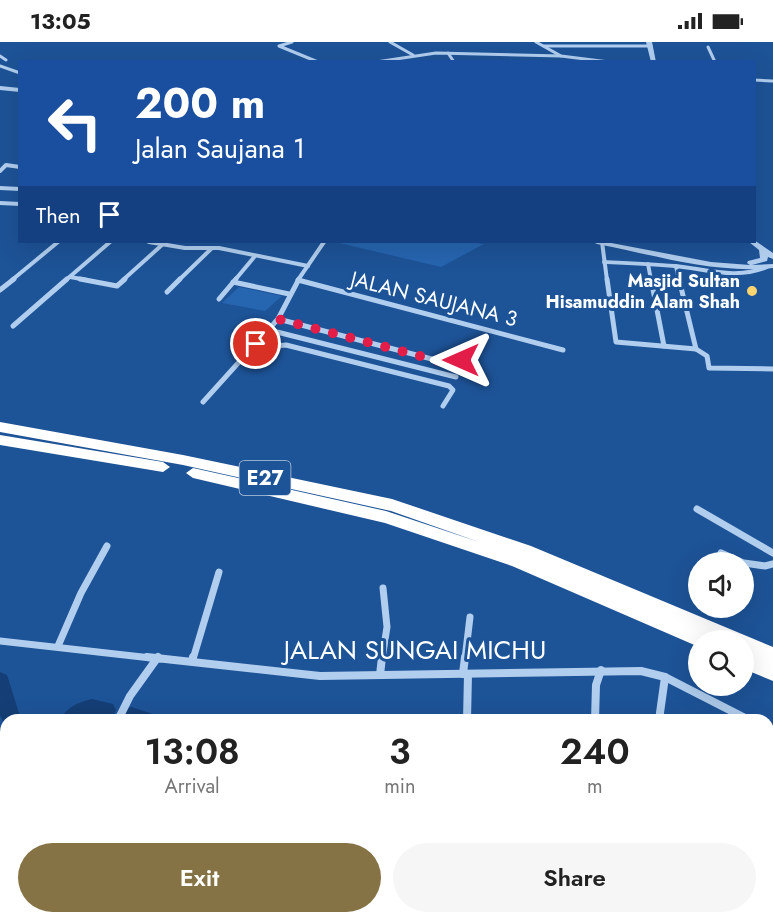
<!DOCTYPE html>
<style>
:root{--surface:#fff;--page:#f6f6f6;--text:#222;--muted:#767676;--accent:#857345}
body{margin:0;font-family:Jost,sans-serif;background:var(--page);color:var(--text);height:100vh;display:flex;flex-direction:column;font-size:22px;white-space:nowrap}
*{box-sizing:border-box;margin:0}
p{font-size:20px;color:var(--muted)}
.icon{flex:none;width:33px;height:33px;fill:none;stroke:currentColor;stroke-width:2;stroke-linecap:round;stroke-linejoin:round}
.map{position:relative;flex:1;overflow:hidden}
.panel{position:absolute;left:0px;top:672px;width:774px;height:210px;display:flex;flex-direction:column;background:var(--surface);border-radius:18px 18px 0 0;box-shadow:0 6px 24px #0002}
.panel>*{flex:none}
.guide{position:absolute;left:18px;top:18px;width:738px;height:183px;border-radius:0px;box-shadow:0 6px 24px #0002;background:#1a4fa0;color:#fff;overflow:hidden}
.fabs{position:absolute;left:688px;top:510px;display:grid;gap:12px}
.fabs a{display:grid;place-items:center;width:66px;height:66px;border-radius:50%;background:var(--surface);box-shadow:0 6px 24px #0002;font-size:30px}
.pin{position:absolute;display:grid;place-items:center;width:51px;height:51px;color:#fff;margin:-26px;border:3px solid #fff;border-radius:50%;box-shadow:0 2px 6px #0007}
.me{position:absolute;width:66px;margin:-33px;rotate:270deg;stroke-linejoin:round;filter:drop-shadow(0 0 4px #0008)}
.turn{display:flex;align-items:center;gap:21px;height:126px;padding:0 18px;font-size:27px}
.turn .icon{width:78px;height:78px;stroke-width:2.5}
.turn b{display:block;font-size:42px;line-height:51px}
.then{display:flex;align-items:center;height:57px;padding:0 18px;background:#0003;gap:12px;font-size:22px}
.eta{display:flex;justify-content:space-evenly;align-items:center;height:102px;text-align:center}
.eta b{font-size:36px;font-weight:600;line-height:42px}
.cta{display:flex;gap:12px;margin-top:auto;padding:12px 18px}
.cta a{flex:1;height:69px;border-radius:36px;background:var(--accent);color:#fff;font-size:24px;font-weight:600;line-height:69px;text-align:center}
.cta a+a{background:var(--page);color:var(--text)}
.status{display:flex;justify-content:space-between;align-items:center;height:42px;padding:0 30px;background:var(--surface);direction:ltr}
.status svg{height:16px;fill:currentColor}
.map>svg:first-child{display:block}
.green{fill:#2665b0}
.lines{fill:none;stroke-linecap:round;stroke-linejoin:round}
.river{fill:#143e75;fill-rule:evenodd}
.minor-far4{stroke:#b1ceef;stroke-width:3}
.minor-far3{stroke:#b1ceef;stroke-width:4}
.minor-far2{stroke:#b1ceef;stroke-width:5}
.minor-far1{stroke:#b1ceef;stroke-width:7}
.minor{stroke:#b1ceef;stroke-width:8}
.tertiary{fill:#b1ceef;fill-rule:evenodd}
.motorway{fill:#fff;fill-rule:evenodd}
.route{stroke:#e11d48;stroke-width:10;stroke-dasharray:0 18}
.poi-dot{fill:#ffd570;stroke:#1d5397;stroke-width:2}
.labels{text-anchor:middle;stroke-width:6;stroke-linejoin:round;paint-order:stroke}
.far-poi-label{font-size:18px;font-weight:bold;fill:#fff;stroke:#1d5397;text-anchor:end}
.shield{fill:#1d5397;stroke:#bbcbe0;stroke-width:1.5}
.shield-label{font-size:20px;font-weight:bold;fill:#fff}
.street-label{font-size:21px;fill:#fff;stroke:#1d5397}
.near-street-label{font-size:26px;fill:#fff;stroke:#1d5397}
</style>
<div class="status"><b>13:05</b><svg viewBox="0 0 49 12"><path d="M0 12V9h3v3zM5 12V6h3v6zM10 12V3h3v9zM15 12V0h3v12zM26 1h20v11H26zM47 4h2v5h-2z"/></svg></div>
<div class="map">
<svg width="773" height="882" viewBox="0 0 773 882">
<rect width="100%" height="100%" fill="#1d5397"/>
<!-- green -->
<g class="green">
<path d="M335,200H469L484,202L441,225Z"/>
<path d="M239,245L282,254L265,269L222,261Z"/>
</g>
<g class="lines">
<!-- river -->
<g class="river">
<path d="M0,630L7,633L9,639L21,678H6V685L0,673Z"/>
<path d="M92,657L113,662L116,668L113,674L106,677L96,674L85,678H60C66,665 79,660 92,657Z"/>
<path d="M131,665L153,672L156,678H123L121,674L124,668Z"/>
<path d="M773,779V801L768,803V781Z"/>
</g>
<!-- minor-far4 -->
<g class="minor-far4">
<path d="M292,0L279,4L318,20"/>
<path d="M390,0L413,13"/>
<path d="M536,0L561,14L609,20"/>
<path d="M544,4H651"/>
<path d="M708,5L715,20"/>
<path d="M448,11L454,20"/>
<path d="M0,14L6,18"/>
<path d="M376,20L436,11L561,14"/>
<path d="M0,24L20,31"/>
<path d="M754,38L772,39"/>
</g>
<!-- minor-far3 -->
<g class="minor-far3">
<path d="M0,129L6,123L20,125"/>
<path d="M0,146L20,147"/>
<path d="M0,161L20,162"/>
<path d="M149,200L185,206H219L308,224"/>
<path d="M602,200L607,238"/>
<path d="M604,220C627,221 651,222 675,224C706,227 737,238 767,225"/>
<path d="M648,222L651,238"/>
<path d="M676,224L679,238"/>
<path d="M70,235L87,238"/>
<path d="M12,238L58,200"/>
<path d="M66,238L110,200"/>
<path d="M123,238L163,202"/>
<path d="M179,238L212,206"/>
<path d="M235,238L255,214"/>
<path d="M298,238L324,200"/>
</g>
<!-- minor-far2 -->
<g class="minor-far2">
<path d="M80,237L117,244L125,237"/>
<path d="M607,237L616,300L696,307L707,314L709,326L773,327"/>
<path d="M651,237L664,304"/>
<path d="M679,237L696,307"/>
<path d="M298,238L563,308"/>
<path d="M233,240L289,252"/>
<path d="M0,248L14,237"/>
<path d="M167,250L180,237"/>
<path d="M219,257L236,237"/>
<path d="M278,277L451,322L461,318L465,305"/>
<path d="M13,284L67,237"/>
<path d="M269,288L456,335"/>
<path d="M262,321L276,304L286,303L449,344L453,348L443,364"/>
<path d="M203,360L278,277L299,237"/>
</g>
<!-- minor-far1 -->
<g class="minor-far1">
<path d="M697,467L773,511"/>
<path d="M721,511L741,520"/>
<path d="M744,521L765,524L773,522"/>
<path d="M0,599L160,617"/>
<path d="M58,604L81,551L107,504"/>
<path d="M193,617L219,530"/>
<path d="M382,617L387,585L383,546"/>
<path d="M465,617L470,575"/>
</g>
<!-- minor -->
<g class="minor">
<path d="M147,615L320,634L641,629L665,635L749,678"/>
<path d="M192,619L193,615"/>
<path d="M463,632L465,615"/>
<path d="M380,633L382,615"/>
<path d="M118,678L130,654L158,615"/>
<path d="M467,678L468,632"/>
<path d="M595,678L596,643L601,628"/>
<path d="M659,678L665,635"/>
<path d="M768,689L773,691"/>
<path d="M32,882L35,876"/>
<path d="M152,882L155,876"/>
</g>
<!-- tertiary -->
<g class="tertiary">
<path d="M646,0H652L656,20H651Z"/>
<path d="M0,44L20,46V50L0,48Z"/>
<path d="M754,198L773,211V217L768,215L767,219L752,223L773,222V226C714,232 655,213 597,202L593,200H606L711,220L750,223L747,221L748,219L760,216L759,208L749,200Z"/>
</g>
<!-- motorway -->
<g class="motorway">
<path d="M0,380L183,413L392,457L531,504L773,605V639L744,627V610L749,612L744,609V598H720L708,593L710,598H699V605L512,524L385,481L193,436L186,431L193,426L386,469L479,500L391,469L183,423L0,390Z"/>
<path d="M0,393L163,420L170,425L163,430L0,403Z"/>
</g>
</g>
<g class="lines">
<!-- route -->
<path class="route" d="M256,302L278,277L451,322L461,318"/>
</g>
<!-- markers -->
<circle class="poi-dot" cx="752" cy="249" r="6"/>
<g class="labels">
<!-- far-poi labels -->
<g class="far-poi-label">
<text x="740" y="245">Masjid Sultan<tspan x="740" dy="21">Hisamuddin Alam Shah</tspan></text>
</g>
<!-- shield labels -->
<rect class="shield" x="239.5" y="419" width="51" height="34" rx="4.5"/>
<g class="shield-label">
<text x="265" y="443">E27</text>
</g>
<!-- street labels -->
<g class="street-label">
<text transform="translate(434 257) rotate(14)" y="7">JALAN SAUJANA 3</text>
</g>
<!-- near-street labels -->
<g class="near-street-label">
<text x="415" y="617">JALAN SUNGAI MICHU</text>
</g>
</g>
</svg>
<div class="fabs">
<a><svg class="icon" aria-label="sound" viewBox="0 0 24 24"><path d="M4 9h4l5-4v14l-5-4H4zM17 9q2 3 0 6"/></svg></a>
<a><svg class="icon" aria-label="search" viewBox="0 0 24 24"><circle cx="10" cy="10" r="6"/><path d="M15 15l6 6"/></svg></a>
</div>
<div class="pin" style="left:256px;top:302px;background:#d93025"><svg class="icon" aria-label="arrive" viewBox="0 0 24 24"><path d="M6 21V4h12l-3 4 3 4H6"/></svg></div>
<svg class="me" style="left:461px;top:318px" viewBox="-20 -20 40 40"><path d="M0-17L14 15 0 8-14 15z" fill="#e11d48" stroke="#fff" stroke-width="4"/></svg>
<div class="guide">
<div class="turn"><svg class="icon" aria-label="left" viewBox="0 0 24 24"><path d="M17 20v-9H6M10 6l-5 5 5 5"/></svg><div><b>200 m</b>Jalan Saujana 1</div></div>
<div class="then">Then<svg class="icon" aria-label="arrive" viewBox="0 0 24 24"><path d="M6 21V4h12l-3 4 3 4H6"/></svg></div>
</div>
<section class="panel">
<div class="eta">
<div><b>13:08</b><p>Arrival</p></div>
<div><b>3</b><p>min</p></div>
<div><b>240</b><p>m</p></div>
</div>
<div class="cta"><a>Exit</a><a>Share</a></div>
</section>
</div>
